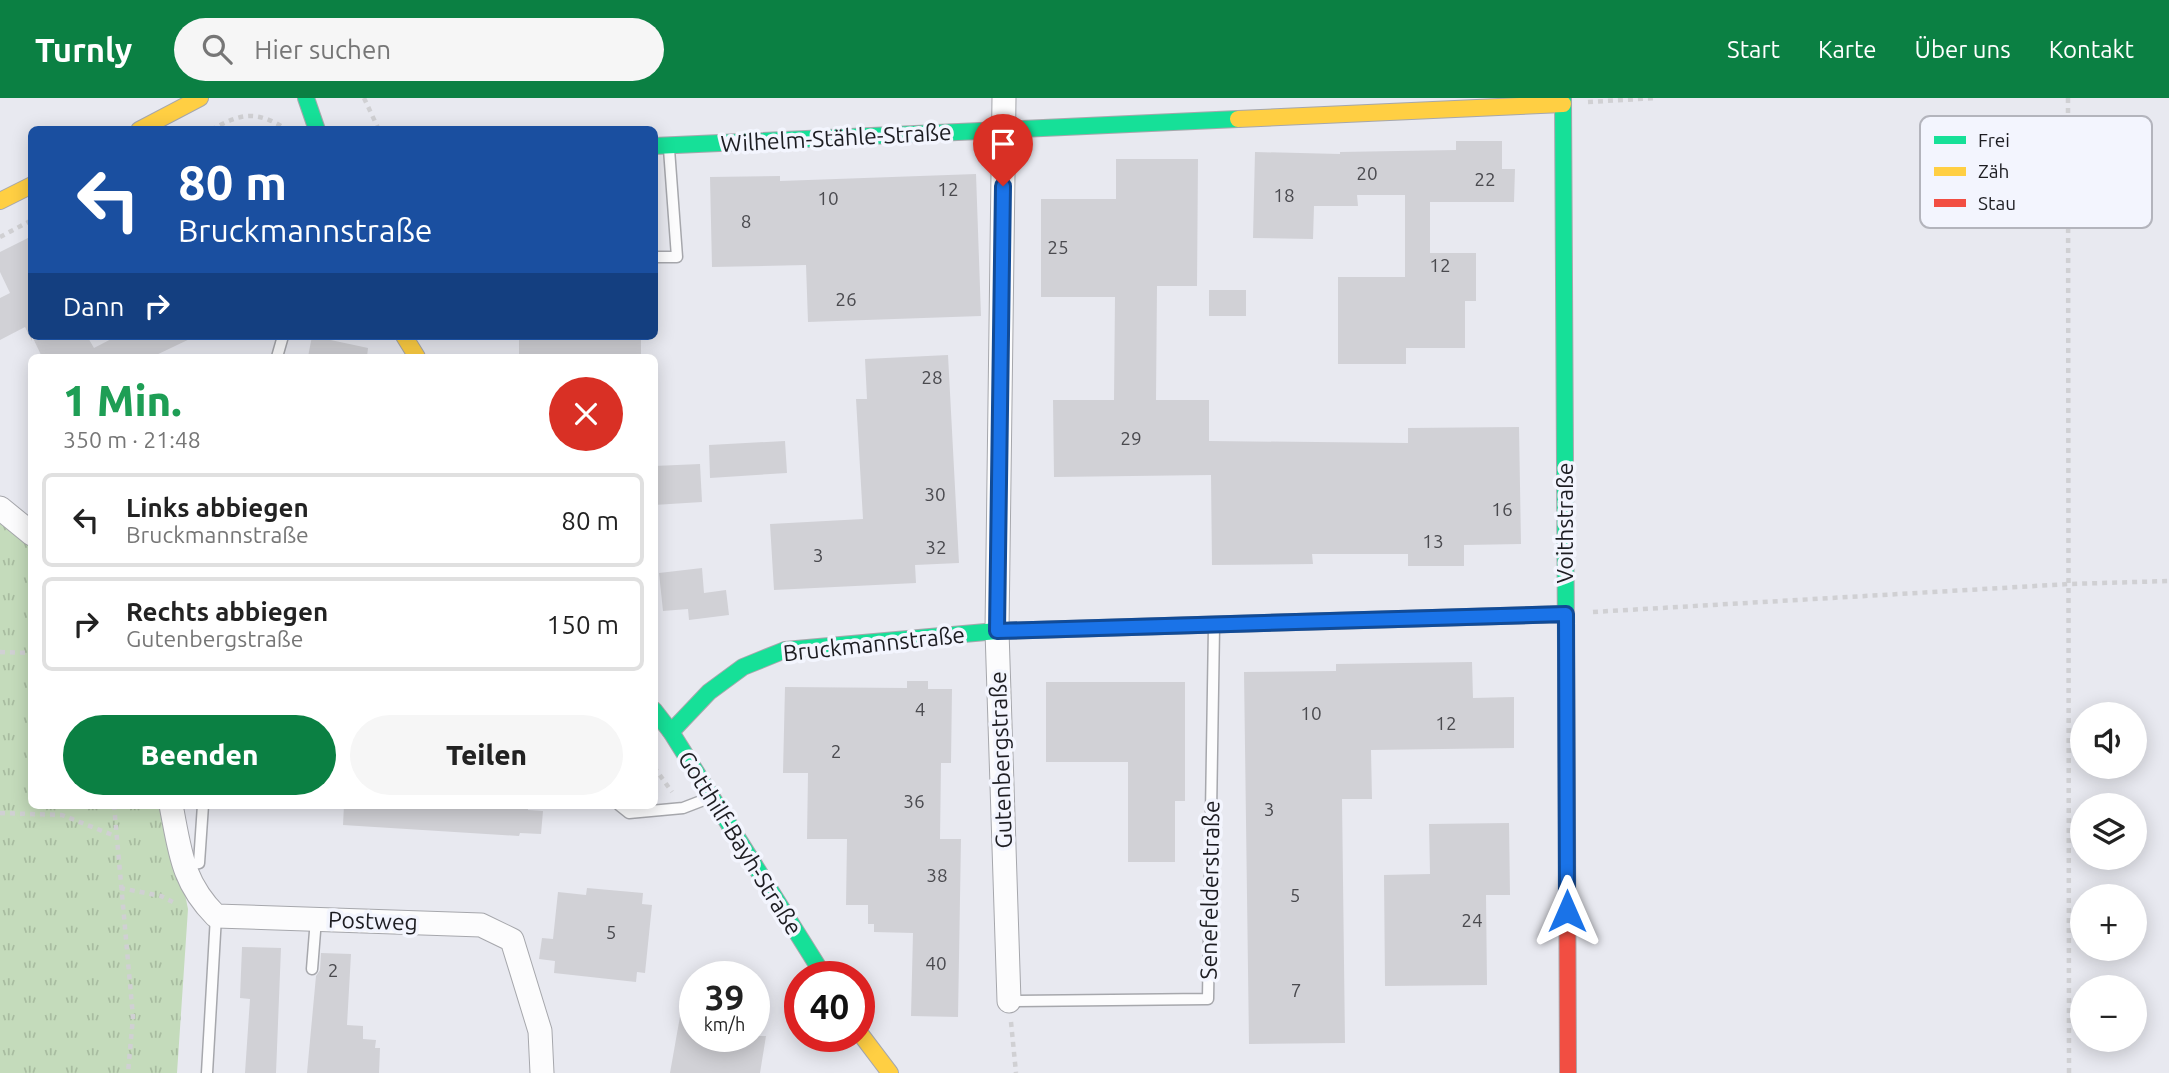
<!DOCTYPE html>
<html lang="de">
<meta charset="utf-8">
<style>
:root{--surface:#fff;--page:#f6f6f6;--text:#222;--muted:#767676;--line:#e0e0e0;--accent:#0b8043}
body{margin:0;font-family:Ubuntu,sans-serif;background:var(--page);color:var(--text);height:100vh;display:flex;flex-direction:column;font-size:26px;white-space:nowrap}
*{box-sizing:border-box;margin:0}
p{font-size:23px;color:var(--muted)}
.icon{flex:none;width:38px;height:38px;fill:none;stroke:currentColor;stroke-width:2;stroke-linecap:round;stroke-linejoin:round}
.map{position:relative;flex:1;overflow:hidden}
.panel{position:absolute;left:28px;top:256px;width:630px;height:455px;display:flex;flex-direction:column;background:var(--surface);border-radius:10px;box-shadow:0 4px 18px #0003}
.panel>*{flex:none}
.hud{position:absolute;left:28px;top:28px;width:630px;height:214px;border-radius:10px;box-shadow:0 4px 18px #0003;background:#1a4fa0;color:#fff;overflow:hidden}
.controls{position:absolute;left:2070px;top:604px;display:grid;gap:14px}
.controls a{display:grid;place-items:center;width:77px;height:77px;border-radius:50%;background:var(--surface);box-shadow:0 4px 18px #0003;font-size:35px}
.speed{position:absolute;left:679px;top:863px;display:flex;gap:14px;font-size:35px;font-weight:700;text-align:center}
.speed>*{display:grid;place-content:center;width:91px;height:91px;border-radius:50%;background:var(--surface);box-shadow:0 4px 18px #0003;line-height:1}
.speed small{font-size:18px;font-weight:400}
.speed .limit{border:10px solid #d22;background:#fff;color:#111}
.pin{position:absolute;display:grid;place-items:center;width:60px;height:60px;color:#fff;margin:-72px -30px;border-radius:50% 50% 50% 0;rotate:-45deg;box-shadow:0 0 7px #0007}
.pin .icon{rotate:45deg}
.me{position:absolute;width:77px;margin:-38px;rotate:0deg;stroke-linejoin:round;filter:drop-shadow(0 0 5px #0008)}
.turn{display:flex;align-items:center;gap:24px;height:147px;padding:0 35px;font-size:32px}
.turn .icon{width:91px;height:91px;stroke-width:2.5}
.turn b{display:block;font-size:49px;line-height:60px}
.then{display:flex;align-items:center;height:66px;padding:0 35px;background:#0003;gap:14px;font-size:26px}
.round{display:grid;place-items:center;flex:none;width:74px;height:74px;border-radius:37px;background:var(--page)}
.summary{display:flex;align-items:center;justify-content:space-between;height:119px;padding:0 35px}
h1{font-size:42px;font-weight:800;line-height:52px;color:#1e9e55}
.button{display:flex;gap:14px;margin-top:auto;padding:14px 35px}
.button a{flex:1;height:80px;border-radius:42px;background:var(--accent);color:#fff;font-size:28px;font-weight:800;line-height:80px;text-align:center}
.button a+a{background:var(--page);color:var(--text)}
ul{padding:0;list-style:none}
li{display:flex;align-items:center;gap:21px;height:94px;margin:0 14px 10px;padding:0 21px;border:4px solid var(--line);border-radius:10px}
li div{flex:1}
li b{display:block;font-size:26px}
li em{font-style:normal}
header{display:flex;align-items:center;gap:42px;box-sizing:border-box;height:98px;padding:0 35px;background:var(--accent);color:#fff}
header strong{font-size:33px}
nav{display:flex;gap:38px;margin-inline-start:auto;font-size:24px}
.search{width:490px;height:63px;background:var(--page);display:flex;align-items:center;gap:18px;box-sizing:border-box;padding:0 24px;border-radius:38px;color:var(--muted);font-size:26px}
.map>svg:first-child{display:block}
.grass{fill:url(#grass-tufts)}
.building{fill:#d1d1d6}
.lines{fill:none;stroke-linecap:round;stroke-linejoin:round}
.lane-casing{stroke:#a6a7ac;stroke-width:13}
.street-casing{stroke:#a6a7ac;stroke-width:25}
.fast-casing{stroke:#a6a7ac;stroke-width:18}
.slow-casing{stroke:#a6a7ac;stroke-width:18}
.jam-casing{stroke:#a6a7ac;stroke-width:18}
.path{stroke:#d0d0d3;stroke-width:4.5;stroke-dasharray:5 5;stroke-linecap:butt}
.lane{stroke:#fcfcfd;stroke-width:10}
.street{stroke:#fcfcfd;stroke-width:23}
.fast{stroke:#16e098;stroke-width:16}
.slow{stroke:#ffcf43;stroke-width:16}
.jam{stroke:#f24e42;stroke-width:16}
.route-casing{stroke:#114b97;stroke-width:18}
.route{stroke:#1a73e8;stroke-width:12}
.labels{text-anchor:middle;stroke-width:7;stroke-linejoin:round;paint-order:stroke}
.number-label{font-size:19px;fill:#4a4a4f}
.street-label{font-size:23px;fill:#1d1d22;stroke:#f3f5fe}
.key{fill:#f3f5fe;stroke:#b3b4bc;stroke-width:2}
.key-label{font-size:19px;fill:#1d1d22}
</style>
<header>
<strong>Turnly</strong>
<div class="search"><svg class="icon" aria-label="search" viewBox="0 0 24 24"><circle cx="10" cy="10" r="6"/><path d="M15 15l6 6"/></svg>Hier suchen</div>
<nav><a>Start</a><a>Karte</a><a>Über uns</a><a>Kontakt</a></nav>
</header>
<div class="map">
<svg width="2169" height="975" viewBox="0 0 2169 975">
<defs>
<pattern id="grass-tufts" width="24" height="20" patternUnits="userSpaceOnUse" patternTransform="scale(1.75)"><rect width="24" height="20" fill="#c4dbbb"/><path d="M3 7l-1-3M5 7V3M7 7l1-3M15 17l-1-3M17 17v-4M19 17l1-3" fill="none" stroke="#a8bca0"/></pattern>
</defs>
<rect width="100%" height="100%" fill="#e8e9f0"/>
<!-- grass -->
<path class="grass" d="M0,422L26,441L31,448L32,707H167L188,811L177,975H0Z"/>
<!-- building -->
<g class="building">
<path d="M1456,43H1502V71H1515L1514,104H1430V155H1476V203H1465V250H1406V266H1338V179H1405V97H1357L1358,108H1314L1313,141L1253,140L1255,54L1340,56V54L1456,52Z"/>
<path d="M1116,61H1198L1197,188H1157L1156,302H1209V343L1408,345V330L1519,329L1521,446L1464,447V468H1408V456H1312L1313,466L1212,467L1211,377L1054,379L1053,302H1114L1115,199H1041V101H1116Z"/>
<path d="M976,76L981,218L808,224L806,167L712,169L710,79L780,78V83Z"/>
<path d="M32,138V243L25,229L0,242V200L10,195L0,174V154Z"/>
<rect x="1209" y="192" width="37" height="26"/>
<path d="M32,238H87L94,250L117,238H196L152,259H42Z"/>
<path d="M312,238L368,250L367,259H308Z"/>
<rect x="519" y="238" width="122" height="21"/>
<path d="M948,257L959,465L915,467L916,485L774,492L770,426L863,421L856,301H867L865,261Z"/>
<path d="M785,343L787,375L710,380L709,347Z"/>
<path d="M700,366L702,404L654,407V368Z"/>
<path d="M702,470L704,495L726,492L729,517L689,522L688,511L663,513L659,475Z"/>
<path d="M1472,564L1473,600L1514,599V650L1371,652L1372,701H1342L1345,945L1249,946L1244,574L1336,573V566Z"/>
<path d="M907,583H928V591H952L951,665H941L940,741H961L958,919L911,918L913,835L874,834V826H868V807H846L847,741H807L808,675H783L785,589L907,590Z"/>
<path d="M1046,584H1185V703H1175V764H1128V664H1046Z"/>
<path d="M344,707H528V712L543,713L541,736L520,735L519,738L343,727Z"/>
<path d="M1509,725L1510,797H1486L1487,887L1385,888L1384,777L1430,776L1429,726Z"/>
<path d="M587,790L643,795L642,806L652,807L645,875L637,874L636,884L554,875L555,863L539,861L542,840L553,841L558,794L586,797Z"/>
<path d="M242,849L281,850L276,975H245L250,901L240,900Z"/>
<path d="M321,855L351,856L347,927L363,928V941L376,942L375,950H380L379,975H307L316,878L320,872Z"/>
<path d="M684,896L695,897V938H766L760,975H670Z"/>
</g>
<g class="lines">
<!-- lane casing -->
<g class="lane-casing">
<g id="lane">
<path d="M656,159H677L669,51"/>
<path d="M277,259L283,238"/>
<path d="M619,707L629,715L683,710L709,700"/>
<path d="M183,768L199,765L203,707"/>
<path d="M312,871L316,821"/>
<path d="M1009,903L1208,901L1214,529"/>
<path d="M207,975L216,818"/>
</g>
</g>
<!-- street casing -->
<g class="street-casing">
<g id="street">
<path d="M1004,0L997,533L1009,903"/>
<path d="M0,410L32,436"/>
<path d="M171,707C180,753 182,784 216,818L481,827L512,842L540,933L542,975"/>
</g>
</g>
<!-- fast casing -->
<g class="fast-casing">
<g id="fast">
<path d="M306,0L317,32"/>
<path d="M1563,0L1567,732"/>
<path d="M654,48L1238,21"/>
<path d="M654,612L671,634L824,878"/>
<path d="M671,634L709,594L743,569L785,552L997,533L1365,522"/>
</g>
</g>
<!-- slow casing -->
<g class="slow-casing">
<g id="slow">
<path d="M1238,21L1563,6"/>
<path d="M139,32L200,0"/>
<path d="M0,103L32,87"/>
<path d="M404,238L417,259"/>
<path d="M1365,522L1566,516"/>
<path d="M859,934L890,975"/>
</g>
</g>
<!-- jam casing -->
<g class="jam-casing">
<path id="jam" d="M1567,732L1568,975"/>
</g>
<!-- path -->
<g class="path">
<path d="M364,0L379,32"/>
<path d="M2068,0L2069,975"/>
<path d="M1588,4L1657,0"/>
<path d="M211,32C241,15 256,12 286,31"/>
<path d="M0,139L32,122"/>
<path d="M1593,514L2069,486L2169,483"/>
<path d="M0,554L32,555"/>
<path d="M654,669L672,694"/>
<path d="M114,707L133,919L128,975"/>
<path d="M0,715L62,717L115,738"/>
<path d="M120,790L161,798L175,805"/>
<path d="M1011,924L1016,975"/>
</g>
<!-- lane -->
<use href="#lane" class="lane"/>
<!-- street -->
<use href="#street" class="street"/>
<!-- fast -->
<use href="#fast" class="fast"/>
<!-- slow -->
<use href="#slow" class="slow"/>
<!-- jam -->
<use href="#jam" class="jam"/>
</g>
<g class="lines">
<!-- route casing -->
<g class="route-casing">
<path id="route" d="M1003,88L997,533L1566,516L1567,813"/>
</g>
<!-- route -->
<use href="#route" class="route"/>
</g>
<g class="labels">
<!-- number labels -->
<g class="number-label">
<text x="1367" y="82">20</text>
<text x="1485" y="88">22</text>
<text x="948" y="98">12</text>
<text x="1284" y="104">18</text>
<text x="828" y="107">10</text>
<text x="746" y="130">8</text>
<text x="1058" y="156">25</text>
<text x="1440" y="174">12</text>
<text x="846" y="208">26</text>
<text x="932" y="286">28</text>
<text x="1131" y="347">29</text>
<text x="935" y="403">30</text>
<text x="1502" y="418">16</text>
<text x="1433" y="450">13</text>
<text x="936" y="456">32</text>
<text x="818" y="464">3</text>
<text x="920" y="618">4</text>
<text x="1311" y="622">10</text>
<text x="1446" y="632">12</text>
<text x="836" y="660">2</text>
<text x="914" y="710">36</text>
<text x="1269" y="718">3</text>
<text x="937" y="784">38</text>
<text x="1295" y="804">5</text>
<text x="1472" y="829">24</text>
<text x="611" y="841">5</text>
<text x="936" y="872">40</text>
<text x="333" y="879">2</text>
<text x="1296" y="899">7</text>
</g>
<!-- street labels -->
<g class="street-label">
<text transform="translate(836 40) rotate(-3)" y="8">Wilhelm-Stähle-Straße</text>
<text transform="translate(1565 425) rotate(-90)" y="8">Voithstraße</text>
<text transform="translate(874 546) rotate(-6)" y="8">Bruckmannstraße</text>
<text transform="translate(1001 662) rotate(-92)" y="8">Gutenbergstraße</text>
<text transform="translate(740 745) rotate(58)" y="8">Gotthilf-Bayh-Straße</text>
<text transform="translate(1210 792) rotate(-89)" y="8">Senefelderstraße</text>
<text transform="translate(373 823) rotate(2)" y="8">Postweg</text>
</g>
</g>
<!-- legend -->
<rect x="1920" y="18" width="232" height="112" rx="10" class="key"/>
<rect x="1934" y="38" width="32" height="8" fill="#16e098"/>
<rect x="1934" y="69" width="32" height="9" fill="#ffcf43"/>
<rect x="1934" y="101" width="32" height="8" fill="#f24e42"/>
<g class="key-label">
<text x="1978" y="49">Frei</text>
<text x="1978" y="80">Zäh</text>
<text x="1978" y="112">Stau</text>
</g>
</svg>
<div class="controls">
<a><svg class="icon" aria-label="sound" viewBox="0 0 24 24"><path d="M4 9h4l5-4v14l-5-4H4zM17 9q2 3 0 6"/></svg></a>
<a><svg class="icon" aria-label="layers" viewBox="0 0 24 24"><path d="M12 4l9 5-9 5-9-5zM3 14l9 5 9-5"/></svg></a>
<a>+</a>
<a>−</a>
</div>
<div class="speed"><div>39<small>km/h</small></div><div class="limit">40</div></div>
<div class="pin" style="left:1003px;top:88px;background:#d93025"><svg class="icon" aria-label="arrive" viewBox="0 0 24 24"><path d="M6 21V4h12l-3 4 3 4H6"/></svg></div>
<svg class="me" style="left:1567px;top:813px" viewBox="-20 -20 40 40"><path d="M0-17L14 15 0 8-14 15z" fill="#1a73e8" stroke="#fff" stroke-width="4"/></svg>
<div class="hud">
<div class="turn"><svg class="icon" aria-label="left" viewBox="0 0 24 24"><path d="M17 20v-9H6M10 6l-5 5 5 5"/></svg><div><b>80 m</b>Bruckmannstraße</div></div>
<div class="then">Dann<svg class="icon" aria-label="right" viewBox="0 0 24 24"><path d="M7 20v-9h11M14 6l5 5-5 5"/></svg></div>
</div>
<section class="panel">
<div class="summary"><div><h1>1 Min.</h1><p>350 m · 21:48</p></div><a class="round" style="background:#d93025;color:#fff"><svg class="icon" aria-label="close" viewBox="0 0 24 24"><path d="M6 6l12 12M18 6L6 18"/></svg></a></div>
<ul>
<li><svg class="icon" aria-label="left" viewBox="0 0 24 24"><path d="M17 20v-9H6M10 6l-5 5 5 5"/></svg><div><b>Links abbiegen</b><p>Bruckmannstraße</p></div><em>80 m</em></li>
<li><svg class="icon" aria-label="right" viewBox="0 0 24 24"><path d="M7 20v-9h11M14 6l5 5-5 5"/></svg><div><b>Rechts abbiegen</b><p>Gutenbergstraße</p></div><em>150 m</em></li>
</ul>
<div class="button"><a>Beenden</a><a>Teilen</a></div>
</section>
</div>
